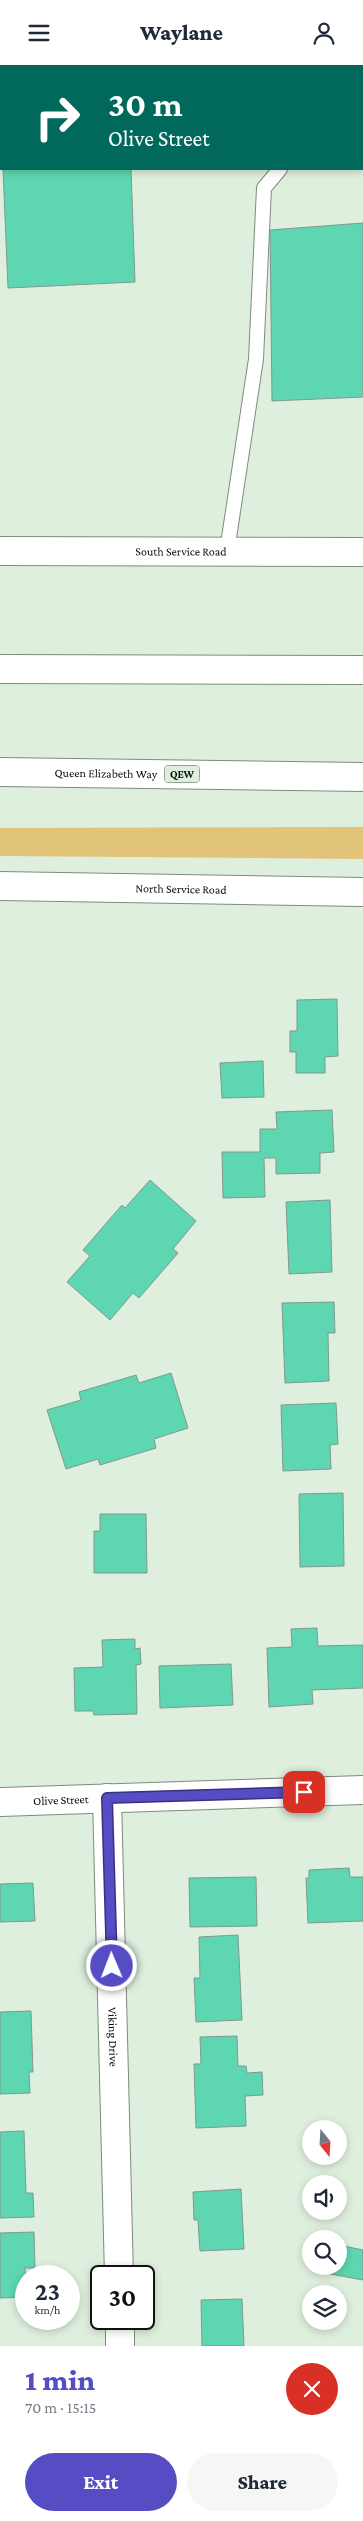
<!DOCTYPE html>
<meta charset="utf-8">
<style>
:root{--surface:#fff;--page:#f6f6f7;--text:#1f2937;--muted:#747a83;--accent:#564cc4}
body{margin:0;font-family:"Crimson Pro",serif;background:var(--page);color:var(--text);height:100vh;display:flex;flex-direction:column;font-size:19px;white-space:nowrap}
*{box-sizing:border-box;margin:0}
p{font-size:16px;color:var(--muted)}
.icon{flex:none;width:28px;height:28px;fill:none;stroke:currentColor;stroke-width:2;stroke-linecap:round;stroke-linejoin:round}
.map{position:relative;height:2281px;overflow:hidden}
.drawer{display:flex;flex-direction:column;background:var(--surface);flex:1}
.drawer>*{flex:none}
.guide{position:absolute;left:0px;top:0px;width:364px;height:105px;box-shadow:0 2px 8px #0003;background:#00695c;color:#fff;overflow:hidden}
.needle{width:32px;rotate:162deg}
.tools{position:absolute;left:302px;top:2055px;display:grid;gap:10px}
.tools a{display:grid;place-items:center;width:45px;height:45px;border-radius:50%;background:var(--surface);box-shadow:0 2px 8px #0003;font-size:25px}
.speed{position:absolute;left:15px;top:2200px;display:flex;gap:10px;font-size:25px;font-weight:700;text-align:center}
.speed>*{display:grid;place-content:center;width:65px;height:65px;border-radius:50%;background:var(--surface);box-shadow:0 2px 8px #0003;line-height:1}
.speed small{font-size:12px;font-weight:400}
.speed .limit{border:2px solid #111;border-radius:8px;background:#fff;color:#111}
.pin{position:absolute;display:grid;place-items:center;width:42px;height:42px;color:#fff;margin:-21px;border-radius:10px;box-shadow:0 2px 8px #0006}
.me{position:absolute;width:55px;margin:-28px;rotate:359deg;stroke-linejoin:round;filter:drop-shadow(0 0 4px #0008)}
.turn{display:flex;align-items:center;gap:18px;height:105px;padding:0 25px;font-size:22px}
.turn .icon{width:65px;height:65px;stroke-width:2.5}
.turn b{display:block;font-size:35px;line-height:42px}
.round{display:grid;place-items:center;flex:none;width:52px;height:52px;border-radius:26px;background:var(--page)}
.headline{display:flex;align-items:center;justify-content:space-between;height:85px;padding:0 25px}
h1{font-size:30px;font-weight:800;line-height:38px;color:var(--accent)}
.action{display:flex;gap:10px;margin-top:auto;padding:10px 25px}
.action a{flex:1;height:58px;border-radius:30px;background:var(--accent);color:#fff;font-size:20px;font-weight:800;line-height:58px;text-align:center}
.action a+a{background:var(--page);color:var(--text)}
header{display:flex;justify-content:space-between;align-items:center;height:65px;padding:0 25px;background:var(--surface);font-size:22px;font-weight:800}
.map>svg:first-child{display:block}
.green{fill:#e1c379}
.building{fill:#5ed6b2;stroke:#81988f}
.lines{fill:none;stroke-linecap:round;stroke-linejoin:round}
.lane-casing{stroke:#7d8c7c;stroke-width:16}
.street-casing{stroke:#7d8c7c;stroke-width:30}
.secondary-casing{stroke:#7d8c7c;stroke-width:30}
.highway-casing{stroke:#7d8c7c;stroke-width:30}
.lane{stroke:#fff;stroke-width:14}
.street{stroke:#fff;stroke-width:28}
.secondary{stroke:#fff;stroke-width:28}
.highway{stroke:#fff;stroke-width:28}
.route-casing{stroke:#38317f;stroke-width:12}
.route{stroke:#564cc4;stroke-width:9}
.labels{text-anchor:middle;stroke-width:4.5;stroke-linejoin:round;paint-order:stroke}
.shield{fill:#dfefdd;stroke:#495249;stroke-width:1}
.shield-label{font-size:11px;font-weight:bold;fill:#090e09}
.street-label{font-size:12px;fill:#090e09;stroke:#dfefdd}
</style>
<header><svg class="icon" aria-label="menu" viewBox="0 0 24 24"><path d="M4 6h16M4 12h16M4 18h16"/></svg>Waylane<svg class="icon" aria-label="person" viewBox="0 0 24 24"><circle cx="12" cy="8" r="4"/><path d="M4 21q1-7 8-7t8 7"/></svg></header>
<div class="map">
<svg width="363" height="2281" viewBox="0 0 363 2281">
<rect width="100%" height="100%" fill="#dfefdd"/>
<!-- green -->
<path class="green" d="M363,762V794L0,791V763Z"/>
<!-- building -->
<g class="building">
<path d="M3,104H131L135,217L8,223Z"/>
<path d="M363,158V332L272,336L270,165Z"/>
<path d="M337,934L338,991L325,992V1008H296V987H290V966H297V935Z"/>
<path d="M263,996L264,1032L222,1033L220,998Z"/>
<path d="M332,1045L334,1087L320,1088V1108L276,1109V1093H264L265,1132L223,1133L222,1087H260V1064H277L276,1047Z"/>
<path d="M150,1115L196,1156L173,1184L178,1188L139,1233L133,1228L110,1255L67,1217L90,1191L83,1185L122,1140L125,1143Z"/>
<path d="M330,1135L332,1207L289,1209L286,1137Z"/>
<path d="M334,1237L335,1268H328L329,1316L285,1318L282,1238Z"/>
<path d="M171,1308L188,1363L154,1374L156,1383L100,1400L98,1394L66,1404L47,1345L81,1335L79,1327L136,1310L139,1318Z"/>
<path d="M336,1338L338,1379L330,1380L331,1404L283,1406L281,1340Z"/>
<path d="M343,1428L344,1501L300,1502L299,1429Z"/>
<path d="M100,1449H146L147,1508H94V1466H100Z"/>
<path d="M317,1563L318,1581L363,1580V1623L312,1625L313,1639L269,1642L267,1583L292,1582L291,1564Z"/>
<path d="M135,1574V1584L140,1583L141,1599L136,1600L137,1649L94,1650L93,1646H75L74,1603L103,1602L102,1575Z"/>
<path d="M231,1599L233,1640L160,1643L159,1601Z"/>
<path d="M349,1803L350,1812H363V1856L308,1858L306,1813H309V1805Z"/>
<path d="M256,1812L257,1861L190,1862L189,1813Z"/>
<path d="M33,1818L35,1856L0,1857V1819Z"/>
<path d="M238,1870L242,1955L196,1957L194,1913H200L199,1872Z"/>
<path d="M31,1946L33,2007H29L30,2028L0,2029V1947Z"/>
<path d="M237,1971L238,2001H246L247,2008L262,2007L263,2030L245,2031L246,2061L196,2063L194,1999H201L200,1972Z"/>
<path d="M24,2066L26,2128H33L34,2152L0,2153V2067Z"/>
<path d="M241,2124L244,2184L200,2186L198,2155H194L193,2127Z"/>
<path d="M34,2167L35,2203H25L26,2232L0,2233V2168Z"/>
<path d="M339,2180L363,2185V2215L314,2206V2201H339Z"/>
<path d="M242,2234L244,2281H202L201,2235Z"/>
</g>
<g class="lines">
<!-- lane casing -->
<g class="lane-casing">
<g id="lane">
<path d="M362,1H363"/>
<path d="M227,486L256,294L264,123L280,104"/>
</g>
</g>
<!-- street casing -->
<g class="street-casing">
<g id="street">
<path id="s1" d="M107,1733L119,2211"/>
<path id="s2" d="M0,1737L363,1725"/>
<path d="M120,2254V2281"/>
</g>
</g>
<!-- secondary casing -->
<g class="secondary-casing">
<g id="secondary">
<path id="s3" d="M0,486L363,487"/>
<path id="s4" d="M0,821L363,827"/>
</g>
</g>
<!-- highway casing -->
<g class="highway-casing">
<g id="highway">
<path d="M0,604L363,605"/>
<path id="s5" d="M0,707L363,712"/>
</g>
</g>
<!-- lane -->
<use href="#lane" class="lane"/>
<!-- street -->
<use href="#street" class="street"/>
<!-- secondary -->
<use href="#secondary" class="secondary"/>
<!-- highway -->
<use href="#highway" class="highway"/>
</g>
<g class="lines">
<!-- route casing -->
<g class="route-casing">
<path id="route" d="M112,1901L107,1733L304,1727"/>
</g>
<!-- route -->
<use href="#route" class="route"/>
</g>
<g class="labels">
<!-- shield labels -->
<rect class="shield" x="164.5" y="700.5" width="35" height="17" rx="4"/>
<g class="shield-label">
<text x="182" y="713">QEW</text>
</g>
<!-- street labels -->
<g class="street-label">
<text dy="4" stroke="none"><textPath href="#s3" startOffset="181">South Service Road</textPath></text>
<text dy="4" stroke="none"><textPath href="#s5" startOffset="106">Queen Elizabeth Way</textPath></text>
<text dy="4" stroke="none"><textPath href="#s4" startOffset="181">North Service Road</textPath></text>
<text dy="4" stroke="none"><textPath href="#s2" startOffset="61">Olive Street</textPath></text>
<text dy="4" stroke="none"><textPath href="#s1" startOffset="239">Viking Drive</textPath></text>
</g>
</g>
</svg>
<div class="tools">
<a><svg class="needle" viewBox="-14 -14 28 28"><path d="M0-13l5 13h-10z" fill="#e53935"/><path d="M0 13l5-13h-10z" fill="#747a83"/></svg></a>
<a><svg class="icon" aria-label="sound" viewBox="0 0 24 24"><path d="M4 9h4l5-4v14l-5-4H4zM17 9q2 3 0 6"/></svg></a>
<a><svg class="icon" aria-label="search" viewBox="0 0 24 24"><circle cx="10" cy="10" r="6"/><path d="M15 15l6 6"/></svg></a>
<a><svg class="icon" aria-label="layers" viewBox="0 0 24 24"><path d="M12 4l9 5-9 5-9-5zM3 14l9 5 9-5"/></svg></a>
</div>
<div class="speed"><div>23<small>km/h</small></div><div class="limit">30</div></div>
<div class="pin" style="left:304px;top:1727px;background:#d93025"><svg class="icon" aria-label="arrive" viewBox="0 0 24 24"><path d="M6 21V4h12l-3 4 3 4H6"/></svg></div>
<svg class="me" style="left:112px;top:1901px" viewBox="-20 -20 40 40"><circle r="17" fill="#564cc4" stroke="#fff" stroke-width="3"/><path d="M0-11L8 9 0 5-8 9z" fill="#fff"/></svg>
<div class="guide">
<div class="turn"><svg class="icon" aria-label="right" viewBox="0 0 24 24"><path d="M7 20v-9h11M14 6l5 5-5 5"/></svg><div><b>30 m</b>Olive Street</div></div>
</div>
</div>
<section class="drawer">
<div class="headline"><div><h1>1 min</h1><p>70 m · 15:15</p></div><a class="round" style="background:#d93025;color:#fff"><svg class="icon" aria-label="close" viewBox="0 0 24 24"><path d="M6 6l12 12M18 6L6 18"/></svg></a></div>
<div class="action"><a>Exit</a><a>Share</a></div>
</section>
